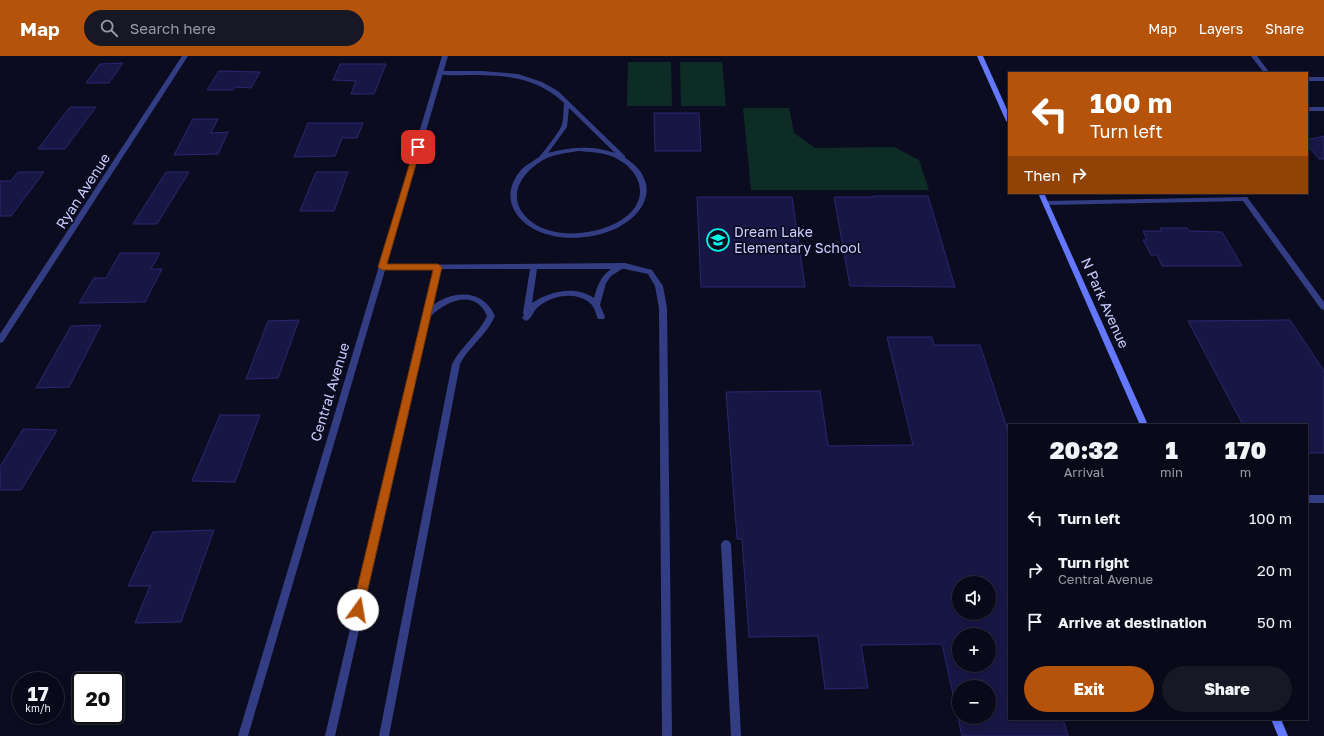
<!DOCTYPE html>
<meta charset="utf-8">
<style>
:root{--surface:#090919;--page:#171726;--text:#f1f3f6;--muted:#999aa2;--line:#292a38;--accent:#b45309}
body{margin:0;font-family:"Golos Text",sans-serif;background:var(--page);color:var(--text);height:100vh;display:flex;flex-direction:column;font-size:15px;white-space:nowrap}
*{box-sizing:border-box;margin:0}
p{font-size:13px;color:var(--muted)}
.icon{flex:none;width:22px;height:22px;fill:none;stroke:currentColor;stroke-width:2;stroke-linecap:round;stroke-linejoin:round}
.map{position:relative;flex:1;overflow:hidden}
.panel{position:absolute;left:1008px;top:368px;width:300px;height:296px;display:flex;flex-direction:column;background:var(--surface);border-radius:0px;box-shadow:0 2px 6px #0003,0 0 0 1px var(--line)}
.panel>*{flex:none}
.hud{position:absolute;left:1008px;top:16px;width:300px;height:122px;border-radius:0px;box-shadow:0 2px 6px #0003,0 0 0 1px var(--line);background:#b45309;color:#fff;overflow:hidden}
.controls{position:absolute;left:952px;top:520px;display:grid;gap:8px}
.controls a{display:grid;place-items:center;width:44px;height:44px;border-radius:50%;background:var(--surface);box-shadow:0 2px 6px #0003,0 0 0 1px var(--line);font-size:20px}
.speed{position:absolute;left:12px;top:616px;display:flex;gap:8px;font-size:20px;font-weight:700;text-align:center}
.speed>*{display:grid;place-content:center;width:52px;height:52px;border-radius:50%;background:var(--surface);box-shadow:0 2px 6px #0003,0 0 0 1px var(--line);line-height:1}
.speed small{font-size:10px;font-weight:400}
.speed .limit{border:2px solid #111;border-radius:6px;background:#fff;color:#111}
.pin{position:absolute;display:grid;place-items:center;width:34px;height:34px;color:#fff;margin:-17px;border-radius:8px;box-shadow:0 2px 6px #0006}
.me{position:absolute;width:44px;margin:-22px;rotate:13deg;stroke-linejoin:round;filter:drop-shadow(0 0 3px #0008)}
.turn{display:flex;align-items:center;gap:14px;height:84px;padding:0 16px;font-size:18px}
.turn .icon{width:52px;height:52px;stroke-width:2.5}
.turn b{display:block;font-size:28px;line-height:34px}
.then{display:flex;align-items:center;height:38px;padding:0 16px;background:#0003;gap:8px;font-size:15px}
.eta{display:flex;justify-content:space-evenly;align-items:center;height:68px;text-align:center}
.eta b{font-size:24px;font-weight:800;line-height:28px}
.primary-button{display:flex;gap:8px;margin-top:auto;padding:8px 16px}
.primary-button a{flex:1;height:46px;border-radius:24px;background:var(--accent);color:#fff;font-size:16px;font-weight:800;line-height:46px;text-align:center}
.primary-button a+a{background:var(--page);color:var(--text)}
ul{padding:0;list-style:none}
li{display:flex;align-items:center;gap:12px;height:52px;padding:0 16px}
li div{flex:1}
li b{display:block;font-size:15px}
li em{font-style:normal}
header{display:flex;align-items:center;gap:24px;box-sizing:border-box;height:56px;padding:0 20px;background:var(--accent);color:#fff}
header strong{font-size:19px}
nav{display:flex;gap:22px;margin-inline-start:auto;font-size:14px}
.search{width:280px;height:36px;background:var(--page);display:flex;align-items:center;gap:10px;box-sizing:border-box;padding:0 14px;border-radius:22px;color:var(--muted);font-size:15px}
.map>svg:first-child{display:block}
.green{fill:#0e2c26}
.building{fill:#181644;stroke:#2a2771;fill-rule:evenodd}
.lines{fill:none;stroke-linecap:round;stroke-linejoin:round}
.service{fill:#333d84;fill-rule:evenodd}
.minor{fill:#333d84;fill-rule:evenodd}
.secondary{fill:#6378ff;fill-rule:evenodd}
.route{fill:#b45309;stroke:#753606}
.labels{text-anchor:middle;stroke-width:3.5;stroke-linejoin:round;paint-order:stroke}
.street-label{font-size:14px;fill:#ccceff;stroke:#0c0c21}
.poi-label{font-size:14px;fill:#ccceff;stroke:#0c0c21;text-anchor:start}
</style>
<header>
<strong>Map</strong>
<div class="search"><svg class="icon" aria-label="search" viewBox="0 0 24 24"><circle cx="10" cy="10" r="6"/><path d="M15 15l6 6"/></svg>Search here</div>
<nav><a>Map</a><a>Layers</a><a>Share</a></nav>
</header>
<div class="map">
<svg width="1324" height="680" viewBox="0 0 1324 680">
<rect width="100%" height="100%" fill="#0c0c21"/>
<!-- green -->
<g class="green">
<path d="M628,6H671L672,50H627Z"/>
<path d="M680,6H722L726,50H681Z"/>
<path d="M743,52H789L794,77L815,92L894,91L919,104L929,134H751Z"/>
</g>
<!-- building -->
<g class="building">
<path d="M123,7L109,27H86L100,8Z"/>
<path d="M340,8H386L374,38H351L356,25L333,24Z"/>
<path d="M219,15L260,16L251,32L235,31L233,34H207Z"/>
<path d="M70,51H96L65,93H38Z"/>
<path d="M654,57H699L701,95H655Z"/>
<path d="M193,63H218L211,77L228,76L218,98L174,99Z"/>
<path d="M308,67H363L357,82H342L335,100L294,101Z"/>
<path d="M1324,80V103H1319L1307,89V84Z"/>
<path d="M18,116H44L11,160H0V125H11Z"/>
<path d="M166,116H189L157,168H133Z"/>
<path d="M316,116H348L334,155H300Z"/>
<path d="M873,140H928L955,231L850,230L834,141H874Z"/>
<path d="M697,141H792L805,231H701Z"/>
<path d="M1160,172H1187L1189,175L1222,176L1242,210H1162L1157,199H1151L1143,184H1147L1143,175H1162Z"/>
<path d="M120,197H160L151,213H162L145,246L79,247L94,222H106Z"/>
<path d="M299,264L278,322L246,323L268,265Z"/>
<path d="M1290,264L1324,315V397H1307V369H1243L1188,265Z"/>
<path d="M101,269L69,331L36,332L71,270Z"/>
<path d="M887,281H932L934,289H980L1009,378V663H1063L1068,680H962L942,588L861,589L868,632L825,633L818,580L749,581L742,483H737L726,336L820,335L828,390L913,389ZM959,527H989V557H959ZM959,579H989V609H959ZM959,631H989V661H959Z"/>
<path d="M220,359H260L235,426L192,425Z"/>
<path d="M23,373L57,374L21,434H0V411Z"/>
<path d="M214,474L181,566L135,567L150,530H128L153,476Z"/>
</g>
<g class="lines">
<!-- service -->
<g class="service">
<path d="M1251,0H1257L1270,17H1264Z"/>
<path d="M440,15H482L518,18L542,26L558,35L625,100V102C635,108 643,116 646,128C648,137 645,146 640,153C619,183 562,190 532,172C508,157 503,134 522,113C527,108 534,105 539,101C543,97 559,76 561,71C564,65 563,54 564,47C537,21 505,19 469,19C459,19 448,20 438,18L437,17ZM569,52L615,97C593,89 570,91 548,97L567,71ZM578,95C589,96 601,96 611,100C637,110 652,138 628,159C604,180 550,186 526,161C505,139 524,114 545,103C555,98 567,97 578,95Z"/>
<rect x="1307" y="21" width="17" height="4"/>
<rect x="1307" y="51" width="17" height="4"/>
<path d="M1245,141H1247L1324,246V254L1321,253L1243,145L1046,149L1043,147L1046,145Z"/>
<path d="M625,207L652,214L663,230L667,252L672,680H662L659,252L655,230L648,218L625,213H622L611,220L606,227L600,249L605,261L604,263H598C596,259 595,253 592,249C578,234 552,239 538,251C533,255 532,263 526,265L522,262L524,259L523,257L530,213H441L433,249C454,234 483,233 495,260C486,280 469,290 460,308L389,680H379L452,308C461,290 479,278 487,260C475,232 446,245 430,261L335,680H325L434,213L382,214L378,211L380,209ZM537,213H611C601,220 597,230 594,242C575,229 550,235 532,247Z"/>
<path d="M726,484L729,485L731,488L741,680H731L721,488L723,485Z"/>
</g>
<!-- minor -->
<g class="minor">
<path d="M182,0H188L3,286L0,287V278Z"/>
<path d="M442,0H448L248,680H238Z"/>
<rect x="1307" y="439" width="17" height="8"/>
</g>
<!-- secondary -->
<g class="secondary">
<path d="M977,0H983L1009,58V67L1006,65Z"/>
<path d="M1038,137H1044L1148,369H1140Z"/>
<path d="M1271,663H1281L1288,680H1278Z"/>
</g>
</g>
<!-- route -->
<path class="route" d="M415,90L421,91L387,208H438L442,211L363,554L362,558L358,560L354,558L352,554L433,214H382L378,211Z"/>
<!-- icons -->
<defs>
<g id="school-ring" transform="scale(1.15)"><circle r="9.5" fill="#0c0c21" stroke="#00f7e8" stroke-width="1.5"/><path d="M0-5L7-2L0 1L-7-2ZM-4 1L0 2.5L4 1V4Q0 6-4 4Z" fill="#00f7e8"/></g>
</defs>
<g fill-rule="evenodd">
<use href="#school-ring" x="718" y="184"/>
</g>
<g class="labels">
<!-- street labels -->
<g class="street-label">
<text transform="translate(83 135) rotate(-57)" y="5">Ryan Avenue</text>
<text transform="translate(1105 247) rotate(66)" y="5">N Park Avenue</text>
<text transform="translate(330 336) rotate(-73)" y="5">Central Avenue</text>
</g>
<!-- poi labels -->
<g class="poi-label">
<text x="734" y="181">Dream Lake<tspan x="734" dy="16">Elementary School</tspan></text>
</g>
</g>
</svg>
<div class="controls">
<a><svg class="icon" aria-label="sound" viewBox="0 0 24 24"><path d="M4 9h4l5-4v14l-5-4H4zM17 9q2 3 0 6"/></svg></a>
<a>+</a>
<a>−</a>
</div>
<div class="speed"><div>17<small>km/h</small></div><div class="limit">20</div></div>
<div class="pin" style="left:418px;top:91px;background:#d93025"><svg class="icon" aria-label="arrive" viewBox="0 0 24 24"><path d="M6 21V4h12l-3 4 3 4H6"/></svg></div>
<svg class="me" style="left:358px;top:554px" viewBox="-20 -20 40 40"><circle r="19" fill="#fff"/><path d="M0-13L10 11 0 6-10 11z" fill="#b45309"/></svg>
<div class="hud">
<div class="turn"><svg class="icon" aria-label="left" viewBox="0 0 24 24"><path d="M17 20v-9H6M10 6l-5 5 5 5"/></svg><div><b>100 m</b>Turn left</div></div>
<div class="then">Then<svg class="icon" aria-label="right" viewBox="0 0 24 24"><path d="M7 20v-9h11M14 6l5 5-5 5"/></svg></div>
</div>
<section class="panel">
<div class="eta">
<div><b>20:32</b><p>Arrival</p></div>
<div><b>1</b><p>min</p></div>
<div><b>170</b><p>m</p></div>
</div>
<ul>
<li><svg class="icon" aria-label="left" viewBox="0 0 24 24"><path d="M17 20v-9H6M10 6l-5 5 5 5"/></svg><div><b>Turn left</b></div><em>100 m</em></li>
<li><svg class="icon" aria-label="right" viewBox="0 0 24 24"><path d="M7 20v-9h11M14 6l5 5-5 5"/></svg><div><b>Turn right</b><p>Central Avenue</p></div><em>20 m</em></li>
<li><svg class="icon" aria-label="arrive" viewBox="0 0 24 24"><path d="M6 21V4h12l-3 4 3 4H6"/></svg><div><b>Arrive at destination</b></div><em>50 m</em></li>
</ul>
<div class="primary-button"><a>Exit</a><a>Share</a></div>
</section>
</div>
